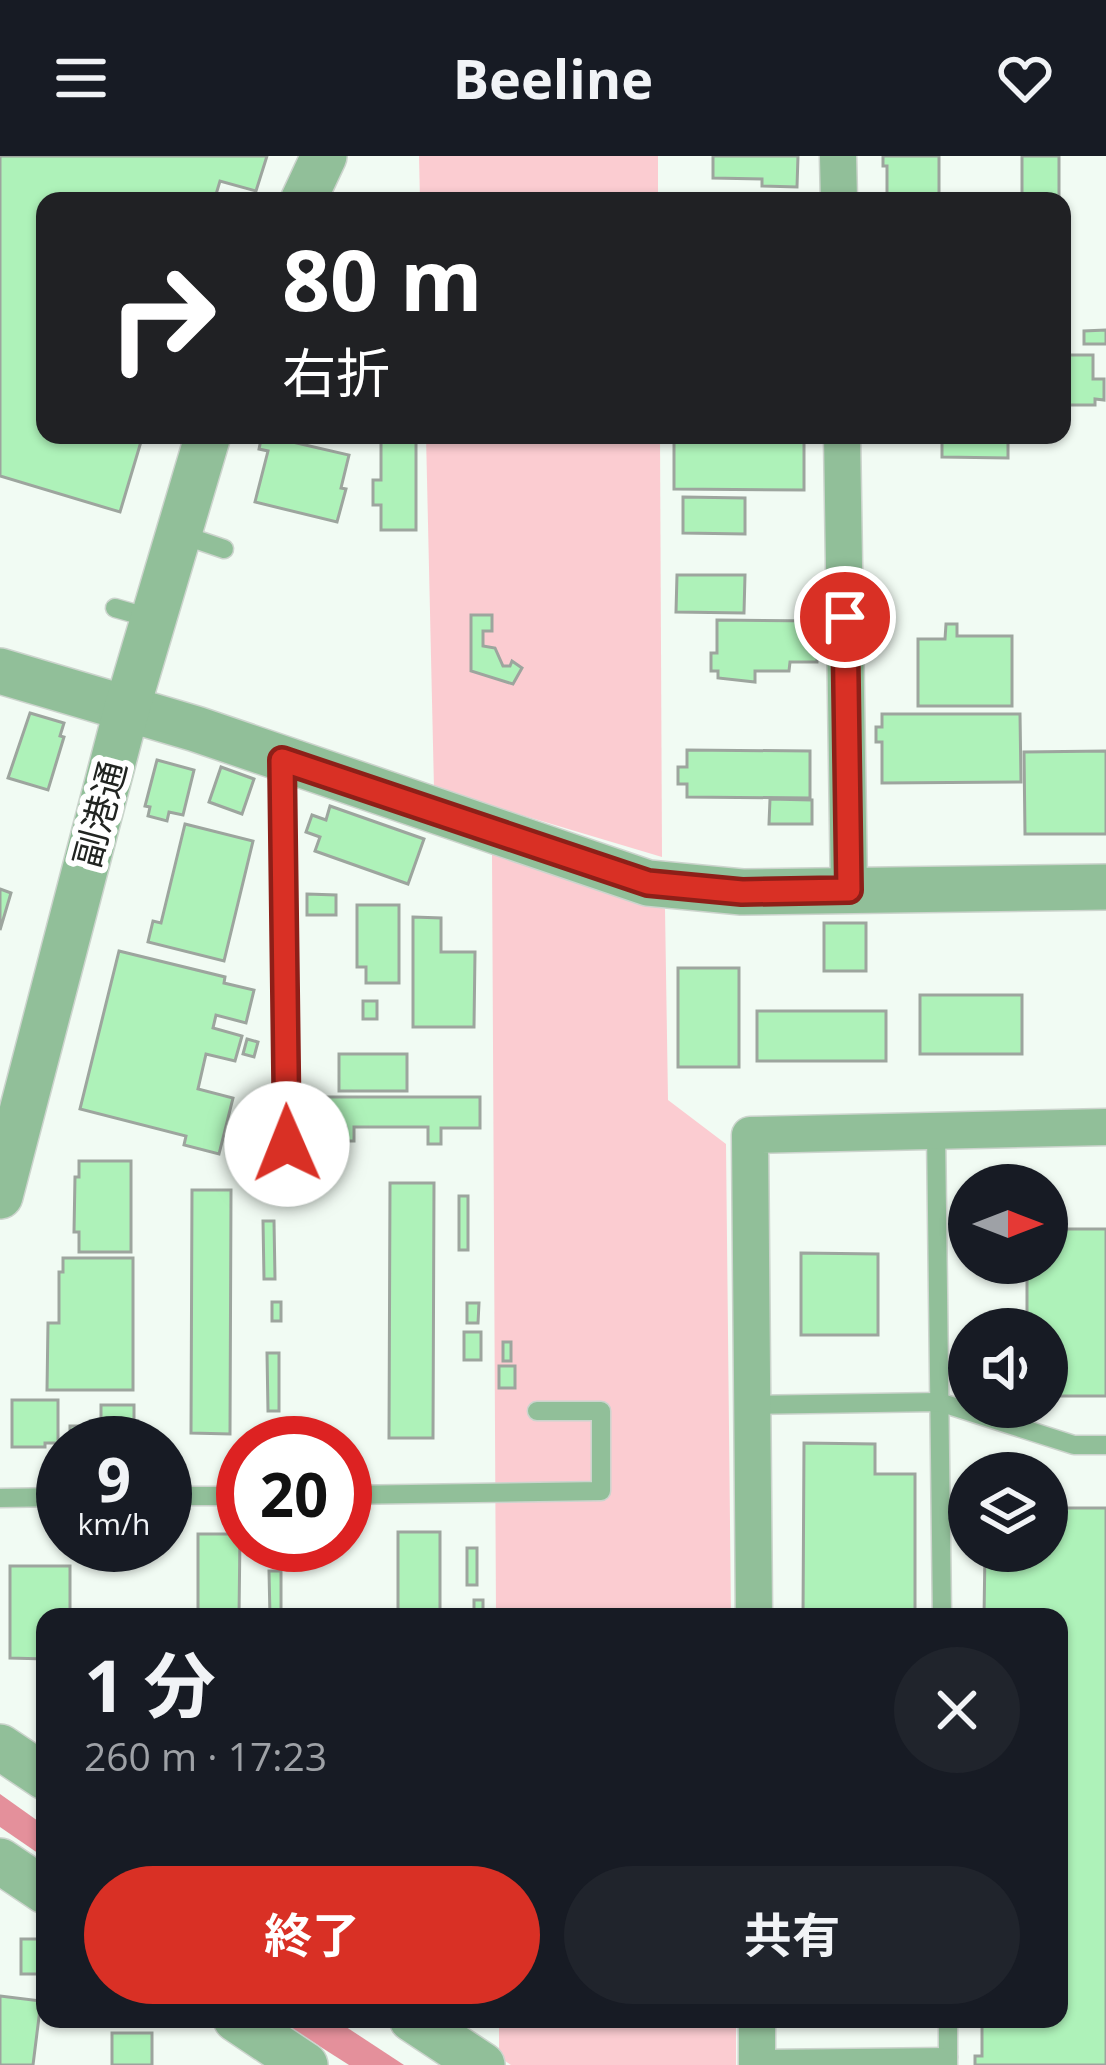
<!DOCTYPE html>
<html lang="ja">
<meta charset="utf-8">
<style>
:root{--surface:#171b24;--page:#20242c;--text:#f1f3f6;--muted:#9ea1a6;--accent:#d93025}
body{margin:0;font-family:"Open Sans","Noto Sans JP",sans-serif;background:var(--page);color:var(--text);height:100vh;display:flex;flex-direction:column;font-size:45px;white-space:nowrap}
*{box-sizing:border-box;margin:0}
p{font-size:39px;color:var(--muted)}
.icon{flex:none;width:66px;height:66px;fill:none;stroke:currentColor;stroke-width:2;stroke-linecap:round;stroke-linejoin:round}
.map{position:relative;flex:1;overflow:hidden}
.details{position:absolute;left:36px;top:1452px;width:1032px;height:420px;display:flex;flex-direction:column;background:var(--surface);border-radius:24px;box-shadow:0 3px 9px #0004}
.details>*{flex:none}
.hud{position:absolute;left:36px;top:36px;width:1035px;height:252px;border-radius:24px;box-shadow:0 3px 9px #0004;background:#202124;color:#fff;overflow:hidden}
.needle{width:78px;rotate:90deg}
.buttons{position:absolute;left:948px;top:1008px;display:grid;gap:24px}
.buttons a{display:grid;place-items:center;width:120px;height:120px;border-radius:50%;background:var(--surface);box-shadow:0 3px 9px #0004;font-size:60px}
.speed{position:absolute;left:36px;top:1260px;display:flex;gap:24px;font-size:60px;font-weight:700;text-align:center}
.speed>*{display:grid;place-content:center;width:156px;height:156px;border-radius:50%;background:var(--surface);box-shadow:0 3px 9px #0004;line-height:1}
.speed small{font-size:30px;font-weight:400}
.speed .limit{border:18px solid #d22;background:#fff;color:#111}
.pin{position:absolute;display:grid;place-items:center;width:102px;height:102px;color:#fff;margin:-51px;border:6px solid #fff;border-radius:50%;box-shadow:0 3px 12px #0007}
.me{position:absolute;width:132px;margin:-66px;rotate:359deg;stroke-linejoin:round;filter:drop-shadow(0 0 9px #0008)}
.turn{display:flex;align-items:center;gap:42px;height:252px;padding:0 48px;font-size:54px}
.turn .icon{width:156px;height:156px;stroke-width:2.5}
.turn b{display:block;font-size:84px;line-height:102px}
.round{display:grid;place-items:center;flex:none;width:126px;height:126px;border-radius:63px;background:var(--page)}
.summary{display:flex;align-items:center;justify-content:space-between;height:204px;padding:0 48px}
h1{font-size:72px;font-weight:700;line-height:90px}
.action{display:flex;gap:24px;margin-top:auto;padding:24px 48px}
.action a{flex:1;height:138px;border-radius:72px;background:var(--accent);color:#fff;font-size:48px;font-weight:700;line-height:138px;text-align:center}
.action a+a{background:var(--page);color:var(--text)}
header{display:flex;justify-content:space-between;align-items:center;height:156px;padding:0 48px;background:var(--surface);font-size:54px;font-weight:700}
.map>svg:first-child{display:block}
.green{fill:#fbccd1}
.water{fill:#e4909b}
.building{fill:#aef2b9;stroke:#9da59e;stroke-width:3}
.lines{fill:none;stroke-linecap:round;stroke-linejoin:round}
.service-casing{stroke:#ccd4cd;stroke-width:21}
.minor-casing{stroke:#ccd4cd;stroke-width:39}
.tertiary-casing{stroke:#ccd4cd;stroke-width:48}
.service{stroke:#91bf99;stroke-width:18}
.minor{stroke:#91bf99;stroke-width:36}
.tertiary{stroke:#91bf99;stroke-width:45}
.route-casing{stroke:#8d1f18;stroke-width:30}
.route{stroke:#d93025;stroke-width:21}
.labels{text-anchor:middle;stroke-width:12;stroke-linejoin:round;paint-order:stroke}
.street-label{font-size:36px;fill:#212421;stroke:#fff}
</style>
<header><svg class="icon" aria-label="menu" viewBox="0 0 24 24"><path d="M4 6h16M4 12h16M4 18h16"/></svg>Beeline<svg class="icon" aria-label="heart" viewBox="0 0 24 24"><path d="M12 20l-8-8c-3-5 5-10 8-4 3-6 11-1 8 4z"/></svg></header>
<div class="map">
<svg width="1106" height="1909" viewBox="0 0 1106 1909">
<rect width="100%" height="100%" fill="#f1fbf3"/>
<!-- green -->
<g class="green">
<path d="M419,0H658V45H420Z"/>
<path d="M426,279H660L662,701L434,633Z"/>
<path d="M492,698L665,753L668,944L726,988L731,1461H496Z"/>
<path d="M499,1863H736V1909H511L499,1901Z"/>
</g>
<!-- water -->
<g class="water">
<path d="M0,1638L45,1670V1702L0,1671Z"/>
<path d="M277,1863H334L404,1909H349Z"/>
</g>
<!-- building -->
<g class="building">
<path d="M0,0H267L256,35L220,25L214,45H45V279H143L120,356L0,320Z"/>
<path d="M713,0H798L797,31L762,30V23L713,22Z"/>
<path d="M883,0H939V45H887V10H883Z"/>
<rect x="1022" y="0" width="37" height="45"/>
<path d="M1106,174V188H1084V175Z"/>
<path d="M1062,199H1093V223H1104V244L1095,243V249H1062Z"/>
<path d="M262,279L349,299L341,332L346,333L337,366L255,346L268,295L259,293Z"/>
<path d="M381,279H416V374H381V349H373V324H381Z"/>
<path d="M942,279H1008V302L942,301Z"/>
<path d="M674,280L804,281V334L674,333Z"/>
<path d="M683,341L745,342V378L683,377Z"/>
<path d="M677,419H745L744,457L676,456Z"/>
<path d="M471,459H492V475H483V490L495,492L503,510H510L512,505L522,512L513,528L471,515Z"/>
<path d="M717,464L818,465L817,506H790L789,515H755V526L718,522V515H711V497H717Z"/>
<path d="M946,468H957V480H1012V550H918V483H945Z"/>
<path d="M30,557L64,567L60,580L64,581L48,634L8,622Z"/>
<path d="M882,558H1020L1021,626L882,627V586H876V571H882Z"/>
<path d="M687,594L810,595V642L687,641V628H678V611H687Z"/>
<path d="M1106,595V678H1025L1024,596Z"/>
<path d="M157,604L194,614L183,659L169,656L167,665L148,660L150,651L145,650Z"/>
<path d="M221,611L254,623L242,658L209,646Z"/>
<path d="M770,643L812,644V668H769Z"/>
<path d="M330,650L424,683L408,728L315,695L320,681L306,676L312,659L326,664Z"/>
<path d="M185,668L253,685L224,805L148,786L153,765L161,767Z"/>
<path d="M0,733L11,737L0,774Z"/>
<path d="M307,738L336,739V759H307Z"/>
<path d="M357,749H399V827H366V811H357Z"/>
<path d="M413,761L441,762V796H475L474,871H413Z"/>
<rect x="824" y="767" width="42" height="48"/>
<path d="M119,795L225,821L224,827L254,834L246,867L216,859L213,872L242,880L235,905L206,898L198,933L233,942L219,998L184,989L186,980L80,953Z"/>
<rect x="678" y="812" width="61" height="99"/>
<rect x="920" y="839" width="102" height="59"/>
<rect x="363" y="845" width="14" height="18"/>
<rect x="757" y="855" width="129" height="50"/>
<path d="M247,883L258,886L254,901L243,898Z"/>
<rect x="339" y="898" width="68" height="37"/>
<path d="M312,941H480V972H441V988H428V971H354V985H346V971H323V963H312Z"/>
<path d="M79,1005H131V1096H79V1076H74L75,1021H79Z"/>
<path d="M390,1027H434L433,1282H389Z"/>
<path d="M192,1034H231L230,1278L191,1277Z"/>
<rect x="459" y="1040" width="9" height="54"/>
<path d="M263,1065H274L275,1123H264Z"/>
<path d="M1047,1073H1106V1240H1047V1173H1027V1116H1033V1107H1047Z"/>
<path d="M801,1097L878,1098V1179H801Z"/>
<path d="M63,1102H133V1234H47L48,1167H59V1116H63Z"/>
<rect x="272" y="1146" width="9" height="19"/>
<path d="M467,1147H479L478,1167H467Z"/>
<rect x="464" y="1176" width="17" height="28"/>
<rect x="503" y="1186" width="8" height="19"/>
<path d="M267,1197H279V1255H268Z"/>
<rect x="499" y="1210" width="16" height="22"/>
<path d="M12,1244H58V1287H45V1291H12Z"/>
<path d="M101,1249H134V1287H83L84,1268H101Z"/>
<rect x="70" y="1270" width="10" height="17"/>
<path d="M804,1287L875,1288V1318H915V1461H803Z"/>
<path d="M962,1351L969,1352V1390H962Z"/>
<path d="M1047,1352H1106V1909H975V1900H982V1863H1059V1461H984L985,1395H1047Z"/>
<rect x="398" y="1376" width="42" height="85"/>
<path d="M198,1378H240L239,1461H198Z"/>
<path d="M107,1390L129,1391V1403H107Z"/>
<rect x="467" y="1392" width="10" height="37"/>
<path d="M10,1410H70V1461H45V1503L10,1502Z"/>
<path d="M269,1415H281V1461H270Z"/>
<rect x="474" y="1444" width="9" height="17"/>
<rect x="21" y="1783" width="24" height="35"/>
<path d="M0,1840L41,1845L33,1909H0Z"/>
<rect x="112" y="1877" width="40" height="32"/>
</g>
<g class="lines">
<!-- service casing -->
<g class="service-casing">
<g id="service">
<path d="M177,377L224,393"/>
<path d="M115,452L150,462"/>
<path d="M282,605L287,988"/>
<path d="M936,975L942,1461"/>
<path d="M752,1249L939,1246L1074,1289H1106"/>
<path d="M345,1339L601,1335V1255H537"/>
<path d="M165,1340H243"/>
<path d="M0,1342L63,1341"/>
<path d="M948,1863V1909"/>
<path d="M757,1903L948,1901"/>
</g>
</g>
<!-- minor casing -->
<g class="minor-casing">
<g id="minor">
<path d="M838,0L839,45"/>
<path d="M842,279L849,734"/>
<path d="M754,1461L750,979L1106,971"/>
<path d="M757,1863V1909"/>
</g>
</g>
<!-- tertiary casing -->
<g class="tertiary-casing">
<g id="tertiary">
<path d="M303,45L324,0"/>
<path d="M0,515L196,573L648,727L742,736L1106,731"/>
<path d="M0,1040L127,552L208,279"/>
<path d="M0,1591L45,1621"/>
<path d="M0,1705L45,1735"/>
<path d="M236,1863L305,1909"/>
<path d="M412,1863L482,1909"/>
</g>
</g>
<!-- service -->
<use href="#service" class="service"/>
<!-- minor -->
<use href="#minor" class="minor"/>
<!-- tertiary -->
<use href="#tertiary" class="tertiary"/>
</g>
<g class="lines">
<!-- route casing -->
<g class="route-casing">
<path id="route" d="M287,988L282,604L648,727L742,736L849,734L845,461"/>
</g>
<!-- route -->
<use href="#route" class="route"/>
</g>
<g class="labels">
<!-- street labels -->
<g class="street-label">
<text transform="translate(100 658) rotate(-75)" y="13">副港通</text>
</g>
</g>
</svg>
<div class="buttons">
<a><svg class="needle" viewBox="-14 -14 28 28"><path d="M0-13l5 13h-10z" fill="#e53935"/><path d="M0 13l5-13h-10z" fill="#9ea1a6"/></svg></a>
<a><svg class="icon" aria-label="sound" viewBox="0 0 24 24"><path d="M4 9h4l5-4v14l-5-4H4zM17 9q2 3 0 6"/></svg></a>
<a><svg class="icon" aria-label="layers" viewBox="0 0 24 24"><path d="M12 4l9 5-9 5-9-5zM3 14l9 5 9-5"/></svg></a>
</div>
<div class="speed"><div>9<small>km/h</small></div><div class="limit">20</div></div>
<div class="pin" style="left:845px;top:461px;background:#d93025"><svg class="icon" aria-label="arrive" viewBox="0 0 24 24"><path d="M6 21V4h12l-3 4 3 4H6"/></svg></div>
<svg class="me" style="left:287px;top:988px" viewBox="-20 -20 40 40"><circle r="19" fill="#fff"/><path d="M0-13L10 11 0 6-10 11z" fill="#d93025"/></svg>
<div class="hud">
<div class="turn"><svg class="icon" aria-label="right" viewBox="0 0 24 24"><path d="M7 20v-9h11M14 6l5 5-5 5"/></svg><div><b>80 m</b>右折</div></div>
</div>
<section class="details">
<div class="summary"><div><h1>1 分</h1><p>260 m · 17:23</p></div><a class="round"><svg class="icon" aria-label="close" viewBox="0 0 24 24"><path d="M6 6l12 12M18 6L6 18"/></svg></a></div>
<div class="action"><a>終了</a><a>共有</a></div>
</section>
</div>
